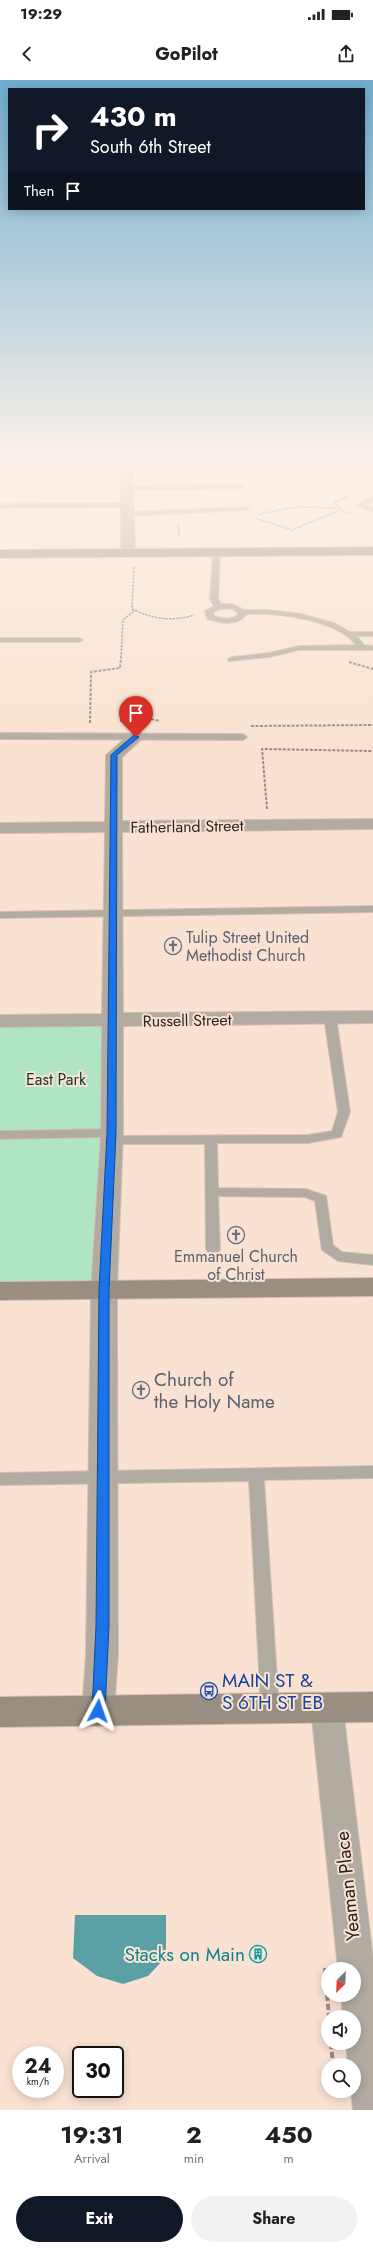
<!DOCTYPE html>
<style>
:root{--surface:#fff;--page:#f2f2f2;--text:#202124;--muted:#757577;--accent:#111827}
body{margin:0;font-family:Jost,sans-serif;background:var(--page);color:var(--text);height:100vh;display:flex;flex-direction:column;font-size:15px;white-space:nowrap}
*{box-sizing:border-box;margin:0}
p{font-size:13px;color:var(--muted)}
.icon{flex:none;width:22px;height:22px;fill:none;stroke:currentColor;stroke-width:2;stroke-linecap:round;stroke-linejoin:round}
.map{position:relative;height:2030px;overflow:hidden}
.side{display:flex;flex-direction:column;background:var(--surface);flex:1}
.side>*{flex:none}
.banner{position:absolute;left:8px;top:8px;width:357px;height:122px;border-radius:0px;box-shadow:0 2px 10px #0003;background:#111827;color:#fff;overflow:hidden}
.needle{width:26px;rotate:204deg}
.tools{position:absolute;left:321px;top:1882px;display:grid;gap:8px}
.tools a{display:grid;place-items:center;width:40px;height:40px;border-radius:50%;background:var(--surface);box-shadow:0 2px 10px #0003;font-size:20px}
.speed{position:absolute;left:12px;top:1966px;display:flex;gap:8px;font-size:20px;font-weight:700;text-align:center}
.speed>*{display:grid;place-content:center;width:52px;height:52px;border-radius:50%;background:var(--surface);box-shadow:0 2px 10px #0003;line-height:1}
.speed small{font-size:10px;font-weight:400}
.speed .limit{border:2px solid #111;border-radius:6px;background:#fff;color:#111}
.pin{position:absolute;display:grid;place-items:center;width:34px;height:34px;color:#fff;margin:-41px -17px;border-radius:50% 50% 50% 0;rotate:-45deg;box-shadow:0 0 4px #0007}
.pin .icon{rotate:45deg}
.me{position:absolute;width:44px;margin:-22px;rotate:4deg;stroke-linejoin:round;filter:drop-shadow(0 0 3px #0008)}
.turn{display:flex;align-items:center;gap:14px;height:84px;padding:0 16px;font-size:18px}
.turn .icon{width:52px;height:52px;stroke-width:2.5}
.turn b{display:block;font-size:28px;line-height:34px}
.then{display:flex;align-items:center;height:38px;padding:0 16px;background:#0003;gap:8px;font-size:15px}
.eta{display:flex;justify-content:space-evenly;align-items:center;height:68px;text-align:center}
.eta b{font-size:24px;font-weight:700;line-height:28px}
.button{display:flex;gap:8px;margin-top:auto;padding:8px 16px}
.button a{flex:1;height:46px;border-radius:24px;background:var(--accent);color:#fff;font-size:16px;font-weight:700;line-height:46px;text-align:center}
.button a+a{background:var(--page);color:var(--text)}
.status{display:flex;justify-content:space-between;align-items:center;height:28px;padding:0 20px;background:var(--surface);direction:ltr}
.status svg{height:11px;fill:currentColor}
header{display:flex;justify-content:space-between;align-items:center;height:52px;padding:0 16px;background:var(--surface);font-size:18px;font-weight:700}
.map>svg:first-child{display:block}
.green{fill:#afe4c4}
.water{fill:#5ba0a5}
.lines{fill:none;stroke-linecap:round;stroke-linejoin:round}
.lane-casing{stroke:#d4c0b1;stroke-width:2}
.street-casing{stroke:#d4c0b1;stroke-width:2}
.secondary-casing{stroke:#d4c0b1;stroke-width:2}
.path-far2{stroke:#9a8a7e;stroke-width:1.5;stroke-dasharray:2.5 1;stroke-linecap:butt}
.path-far1{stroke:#9a8a7e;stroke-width:2;stroke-dasharray:3 1.5;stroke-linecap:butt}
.path{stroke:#9a8a7e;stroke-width:4;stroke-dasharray:6 3;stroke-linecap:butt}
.lane{fill:#b2aba2;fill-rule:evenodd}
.street{fill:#b2aba2;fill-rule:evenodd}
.secondary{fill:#998e81;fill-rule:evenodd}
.route{fill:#1a73e8;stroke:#114b97}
.labels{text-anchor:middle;stroke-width:4;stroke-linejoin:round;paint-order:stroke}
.street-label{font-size:16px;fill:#2c241e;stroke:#f9e2d1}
.worship-label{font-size:16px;fill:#5b616d;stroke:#f9e2d1;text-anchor:start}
.park-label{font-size:16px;fill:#0e3824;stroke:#f9e2d1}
.near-worship-label{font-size:19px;fill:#5b616d;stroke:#f9e2d1;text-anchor:start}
.near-transit-label{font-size:19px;fill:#164399;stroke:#f9e2d1;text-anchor:start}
.near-street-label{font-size:19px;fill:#2c241e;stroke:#f9e2d1}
.near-culture-label{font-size:19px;fill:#0d838f;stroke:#f9e2d1;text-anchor:end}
</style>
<div class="status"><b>19:29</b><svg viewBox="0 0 49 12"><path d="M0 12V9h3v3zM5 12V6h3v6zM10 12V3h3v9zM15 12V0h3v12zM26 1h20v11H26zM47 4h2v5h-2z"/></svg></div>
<header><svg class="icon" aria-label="back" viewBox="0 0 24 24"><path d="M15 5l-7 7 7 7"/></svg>GoPilot<svg class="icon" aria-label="share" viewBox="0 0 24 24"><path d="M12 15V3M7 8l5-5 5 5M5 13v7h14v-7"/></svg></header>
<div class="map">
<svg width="373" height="2030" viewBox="0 0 373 2030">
<rect width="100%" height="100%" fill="#f9e2d1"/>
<!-- green -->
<path class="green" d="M113,941L104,1210L0,1212V942Z"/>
<!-- water -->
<path class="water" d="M75,1835H166V1877L148,1896L123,1904L97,1896L73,1878Z"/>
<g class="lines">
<!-- lane casing -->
<g class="lane-casing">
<g id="lane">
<path d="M240,405L242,406V408L127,410L124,408L127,406Z"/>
<path d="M373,417V421L365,425L373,428V432L356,425Z"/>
<path d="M0,424L127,423L130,425L127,427L0,428Z"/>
<path d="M246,427L249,429L248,430L127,436L124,434L127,432Z"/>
<path d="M213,470L220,472L218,519L221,524H232L244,530H269L301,534L334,543L350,552H373V556H357L364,565L373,566V570H299L269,577L229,581L228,579L232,577L269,573L299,566L356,565C336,539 277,533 247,534C237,547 221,543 207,539L205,531L214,526L210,519ZM220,529H233L239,534C232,540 222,539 214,536L213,532Z"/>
<path d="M0,558H79L83,560L79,562H0Z"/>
<path d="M0,653L243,654L247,657L243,660L0,659Z"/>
<path d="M373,826V832L0,838V832Z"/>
<path d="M330,934L336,937L350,1032L341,1057L308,1063H217L218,1108L306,1109L326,1116L333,1165L342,1172L373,1175V1185L338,1181L322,1170L315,1121L305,1117L218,1116L220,1169L218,1172H208L206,1169L205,1064H112L106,1060L108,1057L0,1059V1051L112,1049L118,1053L116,1056L308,1055L332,1051L338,1032L324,937Z"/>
<path d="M373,1386V1398L264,1400L279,1629L276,1635L270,1637L264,1635L261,1629L249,1401L0,1405V1393Z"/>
</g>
</g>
<!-- street casing -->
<g class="street-casing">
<g id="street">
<path d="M0,384H373V389L133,390L135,473L128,477L121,473V390L0,391Z"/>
<path d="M136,652L142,654L144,657L122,677V741L373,739V749L122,752L123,933L373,931V943L123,946V1053L117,1210L118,1576L114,1631L109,1641L98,1646L87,1641L82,1631L86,1576L91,1210L101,1053L102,946L0,947V935L102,934L105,752L0,753V743L105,742L106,675L130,654Z"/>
<path d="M327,1614L338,1619L343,1629L373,1878V2030H353L351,2011H354V1985H348L346,1963H354V1937H343L341,1915H354V1889H338L311,1629L316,1619Z"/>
</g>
</g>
<!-- secondary casing -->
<g class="secondary-casing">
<g id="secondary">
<path d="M373,467V475L0,478V470Z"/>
<path d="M373,1198V1216L0,1220V1202Z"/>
<path d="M373,1612V1642L0,1647V1617Z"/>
</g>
</g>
<!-- path-far2 -->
<g class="path-far2">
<path d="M348,433L340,430L335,422L349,416"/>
<path d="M258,434L297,427L339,428"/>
<path d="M255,438L292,450L340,430"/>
<path d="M178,444L179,456"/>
<path d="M134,487L132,529C153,539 172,542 194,535"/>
<path d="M121,578L123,540L135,530"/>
</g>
<!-- path-far1 -->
<g class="path-far1">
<path d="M349,582L373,589"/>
<path d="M120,641L147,638L160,641"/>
<path d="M90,643L91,592L120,588L121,577"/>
<path d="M251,646L373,645"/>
<path d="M267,729L262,669L373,671"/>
</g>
<!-- path -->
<g class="path">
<path d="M325,1888L329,1937"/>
<path d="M331,1963L333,1985"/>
</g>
<!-- lane -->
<use href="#lane" class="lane"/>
<!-- street -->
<use href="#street" class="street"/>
<!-- secondary -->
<use href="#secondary" class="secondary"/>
</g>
<!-- sky -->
<linearGradient id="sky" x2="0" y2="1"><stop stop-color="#6faccd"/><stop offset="0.57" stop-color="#fcf2ea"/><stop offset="1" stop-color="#fcf2ea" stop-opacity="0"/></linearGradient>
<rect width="373" height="668" fill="url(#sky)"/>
<!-- route -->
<path class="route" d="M134,655L139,657L117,675L116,1053L109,1210V1546L105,1631L103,1635L98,1637L94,1635L92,1631L96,1546L99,1210L107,1053L111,675Z"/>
<!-- icons -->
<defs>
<g id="church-ring" transform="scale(0.9)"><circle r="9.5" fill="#f9e2d1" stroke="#6b7280" stroke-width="1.5"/><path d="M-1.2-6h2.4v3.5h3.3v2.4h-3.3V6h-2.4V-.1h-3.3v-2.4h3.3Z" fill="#6b7280"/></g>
<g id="bus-ring" transform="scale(0.9)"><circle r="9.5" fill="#f9e2d1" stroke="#1a4fb4" stroke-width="1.5"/><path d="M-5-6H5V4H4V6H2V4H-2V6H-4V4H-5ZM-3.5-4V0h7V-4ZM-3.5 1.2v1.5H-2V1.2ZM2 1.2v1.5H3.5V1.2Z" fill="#1a4fb4"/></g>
<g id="building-ring" transform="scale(0.9)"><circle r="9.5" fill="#f9e2d1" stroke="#0f9aa8" stroke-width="1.5"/><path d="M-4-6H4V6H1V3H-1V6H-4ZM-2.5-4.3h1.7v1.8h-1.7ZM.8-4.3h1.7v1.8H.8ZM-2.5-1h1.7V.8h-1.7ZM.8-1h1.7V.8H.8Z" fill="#0f9aa8"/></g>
</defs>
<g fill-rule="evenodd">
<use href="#church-ring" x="173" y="866"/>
<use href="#church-ring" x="236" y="1155"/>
<use href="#church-ring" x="141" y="1310"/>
<use href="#bus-ring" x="209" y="1611"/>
<use href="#building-ring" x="258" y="1874"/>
</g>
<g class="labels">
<!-- street labels -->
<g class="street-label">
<text transform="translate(187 746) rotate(-1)" y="6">Fatherland Street</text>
<text transform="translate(187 940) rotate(-1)" y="6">Russell Street</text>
</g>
<!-- worship labels -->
<g class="worship-label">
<text x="186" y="863">Tulip Street United<tspan x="186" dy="18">Methodist Church</tspan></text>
<text x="236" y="1182" text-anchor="middle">Emmanuel Church<tspan x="236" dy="18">of Christ</tspan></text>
</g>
<!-- park labels -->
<g class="park-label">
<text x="56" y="1005">East Park</text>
</g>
<!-- near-worship labels -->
<g class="near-worship-label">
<text x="154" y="1306">Church of<tspan x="154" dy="22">the Holy Name</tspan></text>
</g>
<!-- near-transit labels -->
<g class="near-transit-label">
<text x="222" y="1607">MAIN ST &amp;<tspan x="222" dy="22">S 6TH ST EB</tspan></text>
</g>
<!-- near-street labels -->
<g class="near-street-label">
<text transform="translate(347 1806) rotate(-96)" y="7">Yeaman Place</text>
</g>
<!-- near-culture labels -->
<g class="near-culture-label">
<text x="245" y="1881">Stacks on Main</text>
</g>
</g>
</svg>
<div class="tools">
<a><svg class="needle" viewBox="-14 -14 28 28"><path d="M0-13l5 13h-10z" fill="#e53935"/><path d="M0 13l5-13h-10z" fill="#757577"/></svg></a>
<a><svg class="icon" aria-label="sound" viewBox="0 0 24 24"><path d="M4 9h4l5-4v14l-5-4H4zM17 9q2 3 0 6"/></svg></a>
<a><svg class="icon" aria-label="search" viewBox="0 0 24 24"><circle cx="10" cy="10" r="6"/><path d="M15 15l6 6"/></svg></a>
</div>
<div class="speed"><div>24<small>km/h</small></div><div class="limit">30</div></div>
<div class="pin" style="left:136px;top:657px;background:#d93025"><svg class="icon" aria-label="arrive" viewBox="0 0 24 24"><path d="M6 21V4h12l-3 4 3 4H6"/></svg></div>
<svg class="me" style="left:98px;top:1631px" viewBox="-20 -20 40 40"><path d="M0-17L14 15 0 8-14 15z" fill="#1a73e8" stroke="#fff" stroke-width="4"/></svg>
<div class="banner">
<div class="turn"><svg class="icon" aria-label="right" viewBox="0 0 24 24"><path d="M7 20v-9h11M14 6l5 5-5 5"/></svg><div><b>430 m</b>South 6th Street</div></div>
<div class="then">Then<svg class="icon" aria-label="arrive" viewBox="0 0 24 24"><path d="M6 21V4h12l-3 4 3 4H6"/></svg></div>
</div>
</div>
<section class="side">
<div class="eta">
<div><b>19:31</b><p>Arrival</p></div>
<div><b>2</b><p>min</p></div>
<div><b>450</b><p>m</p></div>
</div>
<div class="button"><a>Exit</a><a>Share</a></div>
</section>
